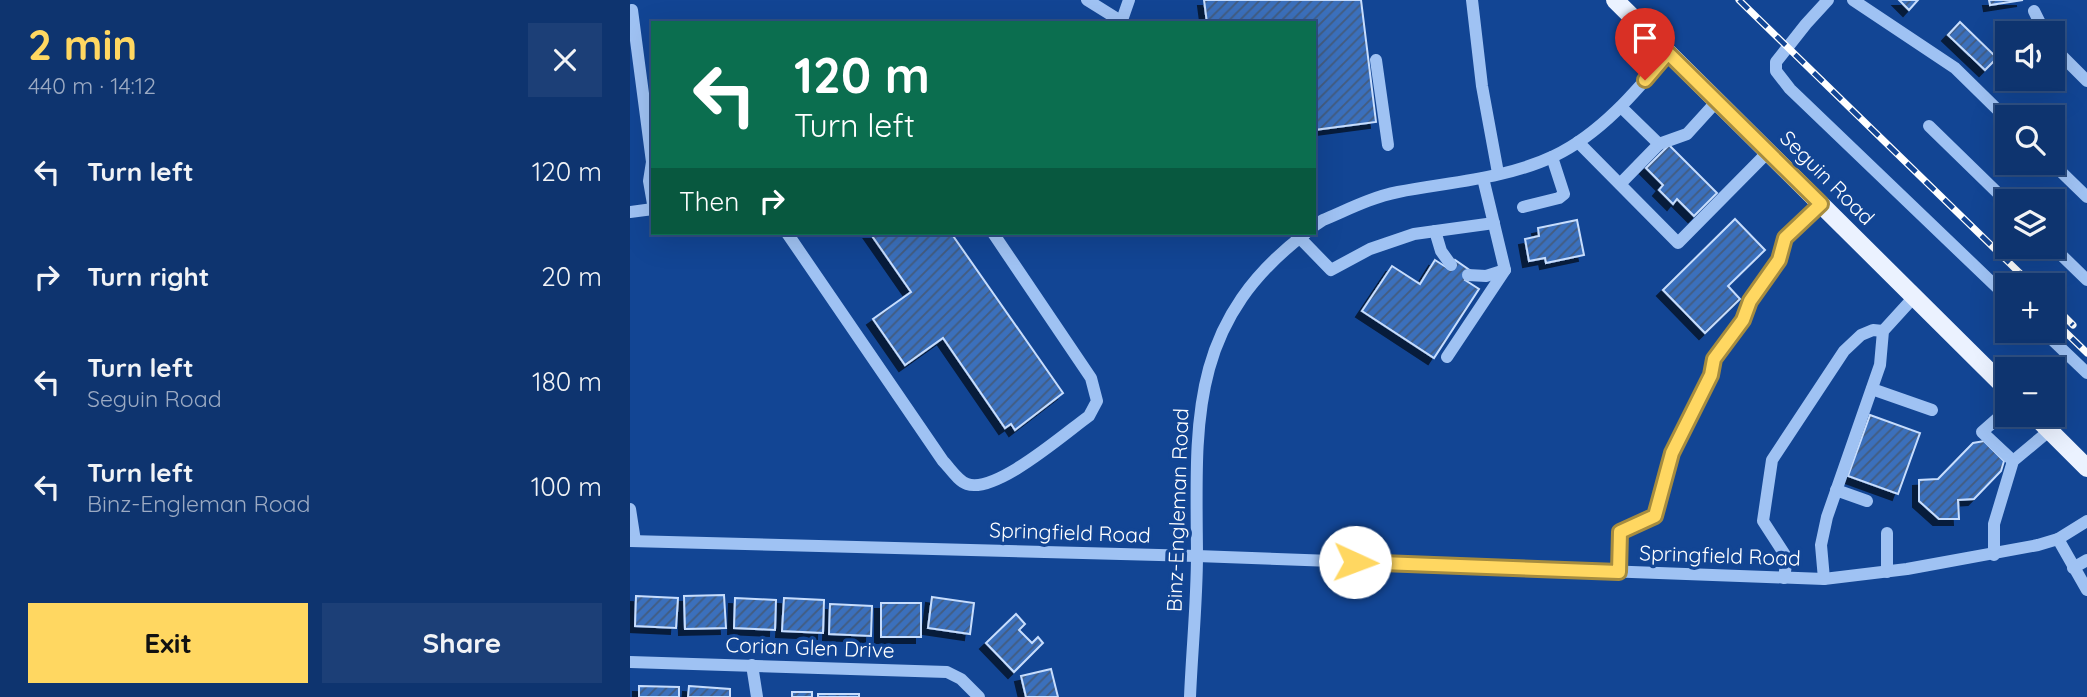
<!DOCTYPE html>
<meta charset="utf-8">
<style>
:root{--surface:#0e346f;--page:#1c3f77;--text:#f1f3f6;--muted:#9baac3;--line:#2e4f82;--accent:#ffd761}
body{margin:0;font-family:Quicksand,sans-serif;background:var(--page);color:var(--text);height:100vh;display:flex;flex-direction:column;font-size:26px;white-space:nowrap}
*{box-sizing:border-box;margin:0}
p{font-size:23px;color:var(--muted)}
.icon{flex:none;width:38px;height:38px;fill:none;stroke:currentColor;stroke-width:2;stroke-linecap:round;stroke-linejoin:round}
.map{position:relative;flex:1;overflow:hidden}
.details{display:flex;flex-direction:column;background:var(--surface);width:630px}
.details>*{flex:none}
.top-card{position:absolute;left:21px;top:21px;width:665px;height:214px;border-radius:0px;box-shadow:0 7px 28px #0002,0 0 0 2px var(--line);background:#0b6e4f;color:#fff;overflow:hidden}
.tools{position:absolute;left:1365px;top:21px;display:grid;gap:14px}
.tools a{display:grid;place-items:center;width:70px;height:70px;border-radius:0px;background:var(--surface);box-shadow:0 7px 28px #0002,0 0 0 2px var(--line);font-size:35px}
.pin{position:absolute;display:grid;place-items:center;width:60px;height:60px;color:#fff;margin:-72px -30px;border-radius:50% 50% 50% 0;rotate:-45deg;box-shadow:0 0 7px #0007}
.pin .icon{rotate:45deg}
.me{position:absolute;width:77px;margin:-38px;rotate:92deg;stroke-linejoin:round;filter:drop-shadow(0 0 5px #0008)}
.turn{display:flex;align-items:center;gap:24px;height:147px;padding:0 28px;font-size:32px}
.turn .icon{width:91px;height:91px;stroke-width:2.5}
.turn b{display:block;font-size:49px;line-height:60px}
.then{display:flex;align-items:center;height:66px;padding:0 28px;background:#0003;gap:14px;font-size:26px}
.round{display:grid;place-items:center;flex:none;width:74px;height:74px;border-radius:0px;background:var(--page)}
.head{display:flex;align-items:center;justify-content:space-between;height:119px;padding:0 28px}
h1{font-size:42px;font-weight:700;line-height:52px;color:var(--accent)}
.cta{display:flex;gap:14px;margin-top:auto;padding:14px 28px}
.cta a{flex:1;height:80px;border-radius:0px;background:var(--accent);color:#111;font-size:28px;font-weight:700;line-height:80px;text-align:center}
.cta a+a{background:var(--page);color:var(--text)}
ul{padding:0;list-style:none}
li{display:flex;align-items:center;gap:21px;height:105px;padding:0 28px}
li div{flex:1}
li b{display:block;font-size:26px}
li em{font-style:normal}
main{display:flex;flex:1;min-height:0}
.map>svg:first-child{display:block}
.building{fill:url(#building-hatch);stroke:#c7ddfd;stroke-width:2;filter:url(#shadow)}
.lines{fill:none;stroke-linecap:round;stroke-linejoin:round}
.minor{stroke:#9fc2f3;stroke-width:12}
.major{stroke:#ebf2ff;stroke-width:18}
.rail-casing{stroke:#fff;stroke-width:7}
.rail{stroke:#124594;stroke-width:4.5;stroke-dasharray:13;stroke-linecap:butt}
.route-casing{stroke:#a68c3f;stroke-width:18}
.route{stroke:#ffd761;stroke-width:12}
.labels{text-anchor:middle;stroke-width:7;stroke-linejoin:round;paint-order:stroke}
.street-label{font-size:21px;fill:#fff;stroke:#124594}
</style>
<main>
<section class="details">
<div class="head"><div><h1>2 min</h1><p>440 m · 14:12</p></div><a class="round"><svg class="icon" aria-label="close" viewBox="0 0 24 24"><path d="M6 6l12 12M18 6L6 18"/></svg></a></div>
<ul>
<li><svg class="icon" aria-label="left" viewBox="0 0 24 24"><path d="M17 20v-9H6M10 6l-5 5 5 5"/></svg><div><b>Turn left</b></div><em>120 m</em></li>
<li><svg class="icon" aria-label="right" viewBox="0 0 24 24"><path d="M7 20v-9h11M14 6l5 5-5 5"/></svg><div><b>Turn right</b></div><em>20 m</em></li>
<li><svg class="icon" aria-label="left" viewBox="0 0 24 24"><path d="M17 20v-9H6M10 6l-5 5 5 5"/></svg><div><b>Turn left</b><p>Seguin Road</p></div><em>180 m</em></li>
<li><svg class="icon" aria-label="left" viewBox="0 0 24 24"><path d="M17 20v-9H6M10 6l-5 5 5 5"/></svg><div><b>Turn left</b><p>Binz-Engleman Road</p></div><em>100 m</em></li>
</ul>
<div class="cta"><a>Exit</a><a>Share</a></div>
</section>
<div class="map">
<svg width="1457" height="697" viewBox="0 0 1457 697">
<defs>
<pattern id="building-hatch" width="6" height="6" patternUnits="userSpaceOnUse" patternTransform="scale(1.75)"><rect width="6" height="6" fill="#3a6fbc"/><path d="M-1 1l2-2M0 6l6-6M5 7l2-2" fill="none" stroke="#445c7e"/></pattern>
<filter id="shadow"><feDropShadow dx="-6" dy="6" stdDeviation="0" flood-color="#0009"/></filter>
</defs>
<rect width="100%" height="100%" fill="#124594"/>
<!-- building -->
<g class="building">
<path d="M574,0H731L746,122L684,130V23H577Z"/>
<path d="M1269,0H1288L1279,10Z"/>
<path d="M1359,0H1393L1360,5Z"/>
<path d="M1330,22L1367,58L1355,70L1318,35Z"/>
<path d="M1039,145L1087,193L1064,216L1047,199L1043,204L1029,190L1033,185L1016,168Z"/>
<path d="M1105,219L1135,250L1098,286L1110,299L1075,333L1033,290Z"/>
<path d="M947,220L954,255L916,263L915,258L899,261L895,239L909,236L908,228Z"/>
<path d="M240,233H321L433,393L385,430L381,424L375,428L313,338L275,365L243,319L281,292Z"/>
<path d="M805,260L819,269L825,260L841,271L835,280L849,289L804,358L732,311L762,266L790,284Z"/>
<path d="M1240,415L1290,433L1268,494L1218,476Z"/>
<path d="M1354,441L1374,461L1371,471L1344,499L1328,500L1329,519H1309L1289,501V480L1308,479L1343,443Z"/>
<path d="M94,595L96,628L55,629L54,596Z"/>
<path d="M6,596L48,598L46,628L5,626Z"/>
<path d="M302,597L344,603L340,634L298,628Z"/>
<path d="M105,598L146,600L145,630L104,628Z"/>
<path d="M154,598L194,600L193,633L152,631Z"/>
<rect x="251" y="603" width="40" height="34"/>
<path d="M200,604L242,606L241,636L199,634Z"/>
<path d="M386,614L395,624L389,630L402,643L408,637L413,643L384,672L356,643Z"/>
<path d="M421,669L428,697H396L391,676Z"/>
<path d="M9,686L49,687V697H9Z"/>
<path d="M59,686L100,689V697H58Z"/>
<rect x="162" y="692" width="20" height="5"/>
<rect x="188" y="694" width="41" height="3"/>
</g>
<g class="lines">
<!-- minor -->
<g class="minor">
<path d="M457,0L494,23"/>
<path d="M842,0L852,86L868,173"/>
<path d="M1198,0L1176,24L1146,62V71L1160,89L1377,297"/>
<path d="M1223,0L1325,68L1377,119"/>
<path d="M2,10L22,162"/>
<path d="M1404,11L1415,33"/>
<path d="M492,20L499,0"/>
<path d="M1423,47L1457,81"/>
<path d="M746,60L758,145"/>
<path d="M991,107L1029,144L1057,134L1087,101"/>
<path d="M1299,126L1377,202"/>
<path d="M948,142L1048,243L1138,152"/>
<path d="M1422,163L1457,197"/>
<path d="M23,164L22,162L19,181L23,204"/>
<path d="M990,184L1029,144"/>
<path d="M893,207L929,198L934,194L922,157"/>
<path d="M0,212L23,209"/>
<path d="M684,226L693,220C717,210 742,197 768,192C819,182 876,179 924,156C970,134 1006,92 1038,53"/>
<path d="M805,231L811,251L821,265"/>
<path d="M157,233L313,461C320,468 328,481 337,484C366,494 434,434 459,416L467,401L461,378L363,233"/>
<path d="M665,233L701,270L740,249L784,234L864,223"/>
<path d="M1423,247L1457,280"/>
<path d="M838,275L856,276L875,270"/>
<path d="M1413,331L1457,373"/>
<path d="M817,357L875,270L853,178"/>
<path d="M1242,389L1302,410"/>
<path d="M1377,410L1352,432L1383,461"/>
<path d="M1206,490L1237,501"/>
<path d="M0,509L5,541"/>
<path d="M1428,539L1457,590"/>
<path d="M0,541L567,556L1194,579L1277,569L1408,545L1428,539L1457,521"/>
<path d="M1364,555V524L1383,461L1419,431"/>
<path d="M1443,568L1457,560"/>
<path d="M989,572L990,532L1025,516L1042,453L1081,375L1084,359L1113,320L1120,301L1149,260L1155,238L1191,204"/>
<path d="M1257,572V533"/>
<path d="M1154,578L1157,558L1133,521L1142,460L1214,351L1231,335L1243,330L1253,331"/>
<path d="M1194,579L1191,545L1197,517L1250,365L1253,331L1284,297"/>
<path d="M0,662L317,672L331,679L349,697"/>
<path d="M122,665L127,697"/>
<path d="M560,697C562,649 567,601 567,554C566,421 558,322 676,233"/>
</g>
<!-- major -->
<g class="major">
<path d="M985,0L1377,389"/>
<path d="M1404,415L1457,468"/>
</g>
<!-- rail casing -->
<g class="rail-casing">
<g id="rail">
<path d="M1109,0L1402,285"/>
<path d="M1423,305L1443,325"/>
<path d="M1423,320L1457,353"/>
</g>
</g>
<!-- rail -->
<use href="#rail" class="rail"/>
</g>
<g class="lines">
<!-- route casing -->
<g class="route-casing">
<path id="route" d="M725,562L989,572L990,532L1025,516L1042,453L1081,375L1084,359L1113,320L1120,301L1149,260L1155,238L1191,204L1038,53L1015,80"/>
</g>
<!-- route -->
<use href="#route" class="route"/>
</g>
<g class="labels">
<!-- street labels -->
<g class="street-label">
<text transform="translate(1197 178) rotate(45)" y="7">Seguin Road</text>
<text transform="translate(548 510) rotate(-88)" y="7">Binz-Engleman Road</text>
<text transform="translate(440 533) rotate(2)" y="7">Springfield Road</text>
<text transform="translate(1090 556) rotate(2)" y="7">Springfield Road</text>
<text transform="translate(180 648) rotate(2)" y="7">Corian Glen Drive</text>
</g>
</g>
</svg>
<div class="tools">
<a><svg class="icon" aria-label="sound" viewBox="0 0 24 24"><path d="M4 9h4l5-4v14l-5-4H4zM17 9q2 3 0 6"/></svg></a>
<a><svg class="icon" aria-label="search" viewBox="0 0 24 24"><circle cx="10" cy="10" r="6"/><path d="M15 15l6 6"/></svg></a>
<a><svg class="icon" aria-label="layers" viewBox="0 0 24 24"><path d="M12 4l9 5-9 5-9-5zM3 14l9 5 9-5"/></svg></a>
<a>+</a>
<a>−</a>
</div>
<div class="pin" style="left:1015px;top:80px;background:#d93025"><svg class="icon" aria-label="arrive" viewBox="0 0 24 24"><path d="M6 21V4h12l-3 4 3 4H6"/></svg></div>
<svg class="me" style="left:725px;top:562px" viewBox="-20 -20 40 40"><circle r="19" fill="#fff"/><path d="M0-13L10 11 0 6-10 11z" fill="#ffd761"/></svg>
<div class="top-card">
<div class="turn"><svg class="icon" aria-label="left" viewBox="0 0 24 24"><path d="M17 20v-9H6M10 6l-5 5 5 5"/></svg><div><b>120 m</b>Turn left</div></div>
<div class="then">Then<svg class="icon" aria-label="right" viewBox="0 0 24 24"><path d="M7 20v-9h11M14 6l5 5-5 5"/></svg></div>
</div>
</div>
</main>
